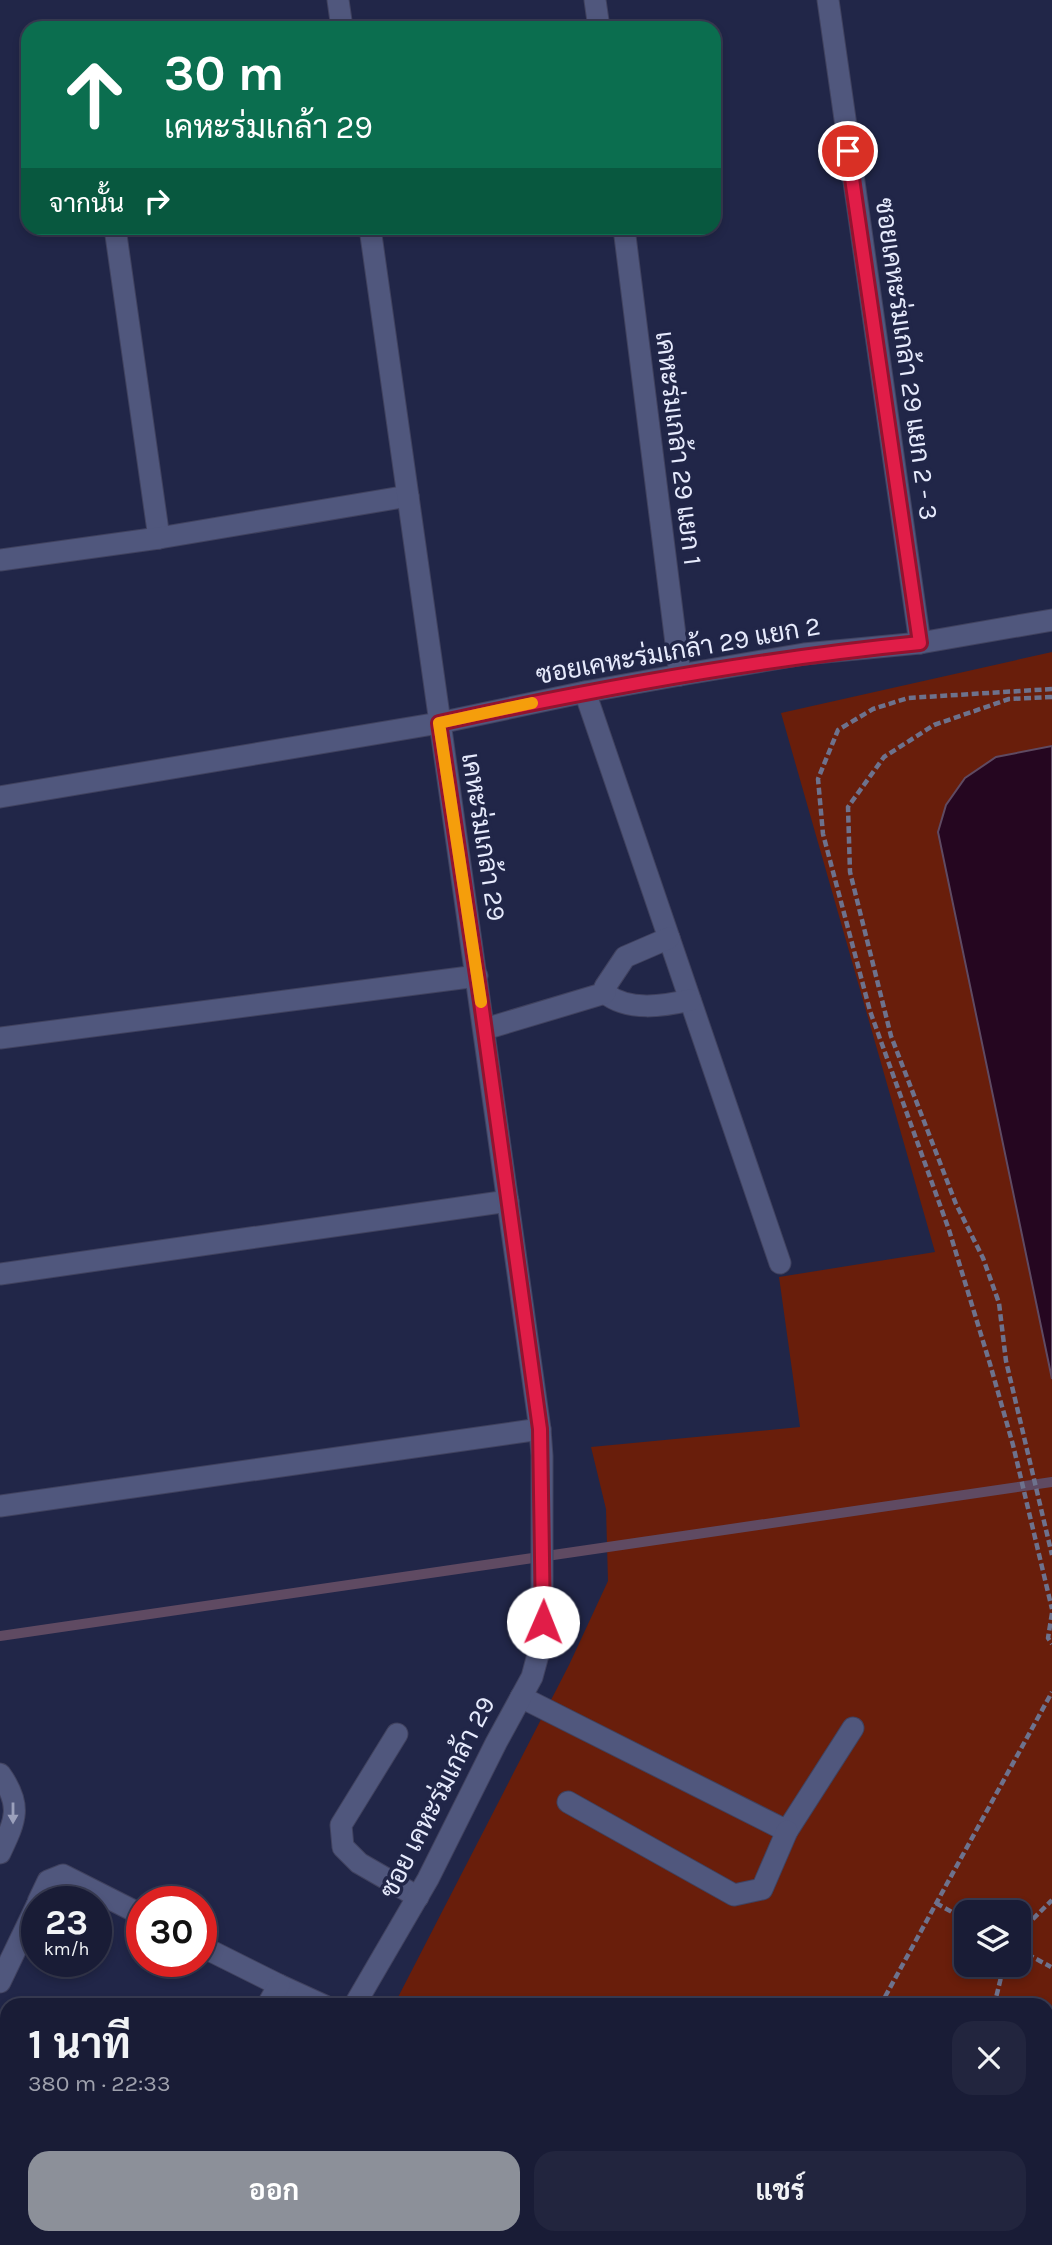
<!DOCTYPE html>
<html lang="th">
<meta charset="utf-8">
<style>
:root{--surface:#191c36;--page:#22253e;--text:#f1f3f6;--muted:#9fa1ad;--line:#373a51;--accent:#8c9099}
body{margin:0;font-family:Karla,Sarabun,sans-serif;background:var(--page);color:var(--text);height:100vh;display:flex;flex-direction:column;font-size:26px;white-space:nowrap}
*{box-sizing:border-box;margin:0}
p{font-size:23px;color:var(--muted)}
.icon{flex:none;width:38px;height:38px;fill:none;stroke:currentColor;stroke-width:2;stroke-linecap:round;stroke-linejoin:round}
.map{position:relative;flex:1;overflow:hidden}
.panel{position:absolute;left:0px;top:1998px;width:1054px;height:247px;display:flex;flex-direction:column;background:var(--surface);border-radius:21px 21px 0 0;box-shadow:0 4px 10px #0003,0 0 0 2px var(--line)}
.panel>*{flex:none}
.guide{position:absolute;left:21px;top:21px;width:700px;height:214px;border-radius:21px;box-shadow:0 4px 10px #0003,0 0 0 2px var(--line);background:#0b6e4f;color:#fff;overflow:hidden}
.fabs{position:absolute;left:954px;top:1900px;display:grid;gap:14px}
.fabs a{display:grid;place-items:center;width:77px;height:77px;border-radius:14px;background:var(--surface);box-shadow:0 4px 10px #0003,0 0 0 2px var(--line);font-size:35px}
.speed{position:absolute;left:21px;top:1886px;display:flex;gap:14px;font-size:35px;font-weight:700;text-align:center}
.speed>*{display:grid;place-content:center;width:91px;height:91px;border-radius:50%;background:var(--surface);box-shadow:0 4px 10px #0003,0 0 0 2px var(--line);line-height:1}
.speed small{font-size:18px;font-weight:400}
.speed .limit{border:10px solid #d22;background:#fff;color:#111}
.pin{position:absolute;display:grid;place-items:center;width:60px;height:60px;color:#fff;margin:-30px;border:4px solid #fff;border-radius:50%;box-shadow:0 2px 7px #0007}
.me{position:absolute;width:77px;margin:-38px;rotate:1deg;stroke-linejoin:round;filter:drop-shadow(0 0 5px #0008)}
.turn{display:flex;align-items:center;gap:24px;height:147px;padding:0 28px;font-size:32px}
.turn .icon{width:91px;height:91px;stroke-width:2.5}
.turn b{display:block;font-size:49px;line-height:60px}
.then{display:flex;align-items:center;height:66px;padding:0 28px;background:#0003;gap:14px;font-size:26px}
.round{display:grid;place-items:center;flex:none;width:74px;height:74px;border-radius:21px;background:var(--page)}
.overview{display:flex;align-items:center;justify-content:space-between;height:119px;padding:0 28px}
h1{font-size:42px;font-weight:700;line-height:52px}
.action{display:flex;gap:14px;margin-top:auto;padding:14px 28px}
.action a{flex:1;height:80px;border-radius:21px;background:var(--accent);color:#fff;font-size:28px;font-weight:700;line-height:80px;text-align:center}
.action a+a{background:var(--page);color:var(--text)}
.map>svg:first-child{display:block}
.green{fill:#691e0b;fill-rule:evenodd}
.water{fill:#250620;stroke:#5f4a62;stroke-width:2}
.lines{fill:none;stroke-linecap:round;stroke-linejoin:round}
.stream{stroke:#5f4a62;stroke-width:10}
.minor-casing{stroke:#40425f;stroke-width:23}
.path{stroke:#6d728d;stroke-width:4.5;stroke-dasharray:7 3.5;stroke-linecap:butt}
.minor{stroke:#50577d;stroke-width:21}
.oneway{fill:#9ba0bc}
.route-casing{stroke:#92132f;stroke-width:18}
.route{stroke:#e11d48;stroke-width:12}
.slow{stroke:#f59e0b;stroke-width:12}
.labels{text-anchor:middle;stroke-width:7;stroke-linejoin:round;paint-order:stroke}
.street-label{font-size:26px;fill:#e6eafc;stroke:#212648}
</style>
<div class="map">
<svg width="1052" height="2245" viewBox="0 0 1052 2245">
<rect width="100%" height="100%" fill="#212648"/>
<!-- green -->
<path class="green" d="M1052,652V2245H285V2238H1046V2006L394,2005L569,1665L608,1581L606,1509L591,1447L800,1427L779,1277L935,1252L781,713ZM966,1913H1018V1965H966Z"/>
<!-- water -->
<path class="water" d="M1052,746V1379L938,832L946,805L965,778L996,757Z"/>
<g class="lines">
<!-- stream -->
<path class="stream" d="M0,1636L1052,1482"/>
<!-- minor casing -->
<g class="minor-casing">
<g id="minor">
<path d="M338,0L342,28"/>
<path d="M595,0L599,28"/>
<path d="M828,0L920,643"/>
<path d="M115,228L159,538"/>
<path d="M624,228L680,675"/>
<path d="M0,560L159,538L408,496"/>
<path d="M585,692L780,1263"/>
<path d="M0,797L439,723L585,692L680,675L804,654L920,643L1052,620"/>
<path d="M605,993C628,1012 664,1006 690,1000"/>
<path d="M485,1029L605,993V987L625,957L669,938"/>
<path d="M0,1038L477,976"/>
<path d="M0,1274L508,1201"/>
<path d="M0,1506L540,1429"/>
<path d="M521,1697L787,1831L853,1728"/>
<path d="M397,1734L341,1825L343,1847L359,1863L418,1897"/>
<path d="M0,1774C23,1806 15,1821 0,1853"/>
<path d="M568,1802L734,1895L762,1889L787,1831"/>
<path d="M38,1902L48,1881L63,1875L142,1915"/>
<path d="M201,1946L279,1985L325,2006"/>
<path d="M0,1982L37,1905"/>
<path d="M267,2006L279,1985"/>
<path d="M354,2006L428,1879L496,1743L532,1677L542,1640V1456L540,1429L370,228"/>
<path d="M0,2085L7,2089"/>
<path d="M0,2205L7,2209"/>
<path d="M62,2238L74,2245"/>
<path d="M235,2245L239,2238"/>
</g>
</g>
<!-- path -->
<g class="path">
<path d="M1052,689L908,698L873,709L838,730L818,779L823,834L870,1011L949,1230L990,1364L1013,1445L1052,1609"/>
<path d="M1052,697L1009,699L934,725L884,757L848,807L850,872L891,1036L956,1204L983,1258L999,1303L1006,1361L1052,1555"/>
<path d="M1052,1613L1048,1638L1052,1644"/>
<path d="M936,1903L966,1920"/>
<path d="M1018,1934L1052,1900"/>
<path d="M1018,1949L1051,1967"/>
<path d="M880,2006L1052,1692"/>
<path d="M994,2006L1004,1965"/>
<path d="M1046,2140L1052,2146"/>
<path d="M1046,2210L1052,2213"/>
<path d="M725,2245L728,2238"/>
<path d="M788,2245L791,2238"/>
</g>
<!-- minor -->
<use href="#minor" class="minor"/>
</g>
<!-- one-way arrows -->
<defs><path id="oneway-solid" d="M-6-.8H1V-3.2L6.5 0L1 3.2V.8H-6Z" transform="scale(1.75)"/></defs>
<use class="oneway" href="#oneway-solid" transform="translate(13 1813) rotate(90)"/>
<g class="lines">
<!-- route casing -->
<g class="route-casing">
<path id="route" d="M543,1622L540,1429L481,1002L439,723C599,688 757,659 920,643L848,151"/>
</g>
<!-- route -->
<use href="#route" class="route"/>
<!-- slow -->
<path class="slow" d="M481,1002L439,723L532,703"/>
</g>
<g class="labels">
<!-- street labels -->
<g class="street-label">
<text transform="translate(907 359) rotate(82)" y="9">ซอยเคหะร่มเกล้า 29 แยก 2 - 3</text>
<text transform="translate(679 448) rotate(83)" y="9">เคหะร่มเกล้า 29 แยก 1</text>
<text transform="translate(678 650) rotate(-10)" y="9">ซอยเคหะร่มเกล้า 29 แยก 2</text>
<text transform="translate(484 837) rotate(81)" y="9">เคหะร่มเกล้า 29</text>
<text transform="translate(437 1797) rotate(-63)" y="9">ซอย เคหะร่มเกล้า 29</text>
</g>
</g>
</svg>
<div class="fabs">
<a><svg class="icon" aria-label="layers" viewBox="0 0 24 24"><path d="M12 4l9 5-9 5-9-5zM3 14l9 5 9-5"/></svg></a>
</div>
<div class="speed"><div>23<small>km/h</small></div><div class="limit">30</div></div>
<div class="pin" style="left:848px;top:151px;background:#d93025"><svg class="icon" aria-label="arrive" viewBox="0 0 24 24"><path d="M6 21V4h12l-3 4 3 4H6"/></svg></div>
<svg class="me" style="left:543px;top:1622px" viewBox="-20 -20 40 40"><circle r="19" fill="#fff"/><path d="M0-13L10 11 0 6-10 11z" fill="#e11d48"/></svg>
<div class="guide">
<div class="turn"><svg class="icon" aria-label="ahead" viewBox="0 0 24 24"><path d="M12 20V5M6 11l6-6 6 6"/></svg><div><b>30 m</b>เคหะร่มเกล้า 29</div></div>
<div class="then">จากนั้น<svg class="icon" aria-label="right" viewBox="0 0 24 24"><path d="M7 20v-9h11M14 6l5 5-5 5"/></svg></div>
</div>
<section class="panel">
<div class="overview"><div><h1>1 นาที</h1><p>380 m · 22:33</p></div><a class="round"><svg class="icon" aria-label="close" viewBox="0 0 24 24"><path d="M6 6l12 12M18 6L6 18"/></svg></a></div>
<div class="action"><a>ออก</a><a>แชร์</a></div>
</section>
</div>
